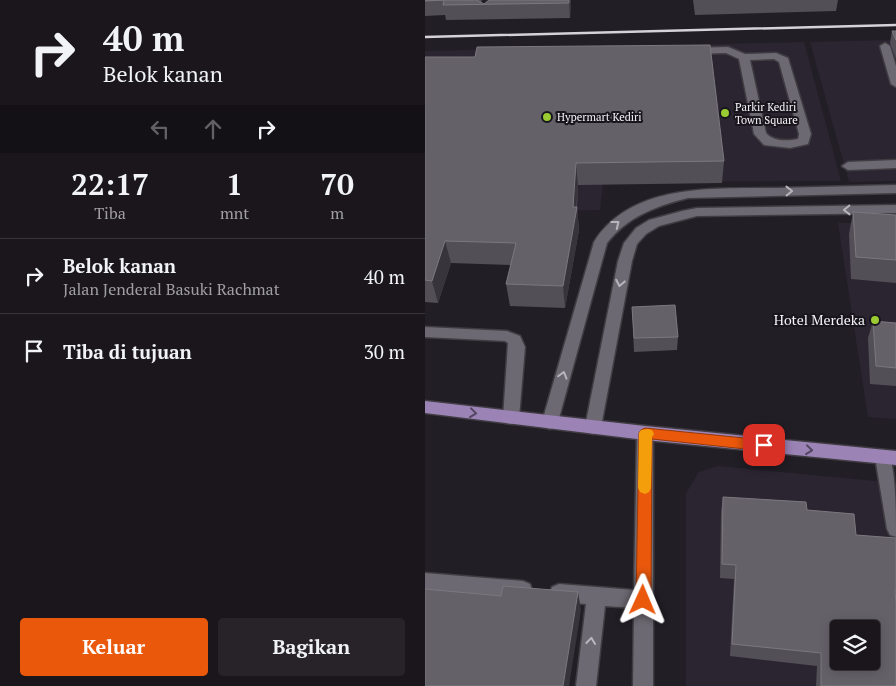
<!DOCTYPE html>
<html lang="id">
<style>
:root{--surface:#1a161c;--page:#272329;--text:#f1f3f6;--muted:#9f9fa3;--line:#38353b;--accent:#ea580c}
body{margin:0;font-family:"PT Serif",serif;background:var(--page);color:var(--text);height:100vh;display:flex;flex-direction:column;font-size:19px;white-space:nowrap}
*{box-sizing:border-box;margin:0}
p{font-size:16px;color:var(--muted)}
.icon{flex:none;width:28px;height:28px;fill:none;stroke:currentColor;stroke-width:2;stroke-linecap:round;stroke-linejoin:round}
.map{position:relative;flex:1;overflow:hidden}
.panel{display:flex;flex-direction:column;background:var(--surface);width:425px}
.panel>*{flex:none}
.guide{background:#1a161c;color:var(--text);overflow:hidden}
.fabs{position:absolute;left:405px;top:620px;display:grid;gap:10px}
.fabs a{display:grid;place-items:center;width:50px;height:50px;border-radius:5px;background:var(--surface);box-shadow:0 2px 12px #0003,0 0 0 1px var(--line);font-size:25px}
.pin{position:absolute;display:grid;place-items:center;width:42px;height:42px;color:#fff;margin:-21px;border-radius:10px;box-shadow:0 2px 8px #0006}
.me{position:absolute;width:55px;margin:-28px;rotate:1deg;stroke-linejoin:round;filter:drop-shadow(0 0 4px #0008)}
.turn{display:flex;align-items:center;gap:18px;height:105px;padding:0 20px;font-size:22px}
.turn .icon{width:65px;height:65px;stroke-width:2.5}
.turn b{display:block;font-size:35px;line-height:42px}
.lanes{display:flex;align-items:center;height:48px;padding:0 20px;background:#0003;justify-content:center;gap:25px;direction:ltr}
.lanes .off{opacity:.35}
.eta{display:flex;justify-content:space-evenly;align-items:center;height:85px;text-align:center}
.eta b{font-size:30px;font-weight:700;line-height:35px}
.action{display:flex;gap:10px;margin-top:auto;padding:10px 20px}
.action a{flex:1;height:58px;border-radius:5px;background:var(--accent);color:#fff;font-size:20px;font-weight:700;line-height:58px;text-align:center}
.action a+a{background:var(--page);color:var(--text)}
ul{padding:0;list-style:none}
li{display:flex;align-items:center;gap:15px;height:75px;padding:0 20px;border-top:1px solid var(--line)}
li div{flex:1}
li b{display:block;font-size:19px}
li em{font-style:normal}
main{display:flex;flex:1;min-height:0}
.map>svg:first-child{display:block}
.built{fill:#2b2532;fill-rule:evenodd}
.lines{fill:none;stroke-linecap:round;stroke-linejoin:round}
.minor-casing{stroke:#3f3c42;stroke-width:3}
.major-casing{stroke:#3f3c42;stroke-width:3}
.minor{fill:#6d6972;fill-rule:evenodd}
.major{fill:#9b83b5;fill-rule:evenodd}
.rail{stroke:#d5d2d8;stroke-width:2.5}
.wall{fill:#534f57}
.shaded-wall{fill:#38343c}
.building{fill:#656169;stroke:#7c787f;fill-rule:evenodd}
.oneway{stroke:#b8b5bc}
.oneway2{stroke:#534661}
.route{fill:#ea580c;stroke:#983908}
.slow{fill:#f59e0b}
.poi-dot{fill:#9bcb33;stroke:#18151c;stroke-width:2}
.labels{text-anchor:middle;stroke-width:4;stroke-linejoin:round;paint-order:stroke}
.far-poi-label{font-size:11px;fill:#f6f3f9;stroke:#18151c;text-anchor:start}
.poi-label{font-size:14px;fill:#f6f3f9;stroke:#18151c;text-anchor:end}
</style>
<main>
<section class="panel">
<div class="guide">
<div class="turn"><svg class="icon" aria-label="right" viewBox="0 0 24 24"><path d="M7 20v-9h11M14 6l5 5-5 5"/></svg><div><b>40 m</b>Belok kanan</div></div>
<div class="lanes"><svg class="icon off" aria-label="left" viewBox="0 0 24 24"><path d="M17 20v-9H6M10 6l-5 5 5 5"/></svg><svg class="icon off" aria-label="ahead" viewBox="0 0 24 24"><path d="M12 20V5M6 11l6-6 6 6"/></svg><svg class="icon" aria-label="right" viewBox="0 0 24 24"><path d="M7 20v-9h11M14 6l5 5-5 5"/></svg></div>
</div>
<div class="eta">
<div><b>22:17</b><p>Tiba</p></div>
<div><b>1</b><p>mnt</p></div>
<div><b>70</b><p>m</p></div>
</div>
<ul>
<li><svg class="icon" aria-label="right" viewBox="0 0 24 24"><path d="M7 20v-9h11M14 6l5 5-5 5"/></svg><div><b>Belok kanan</b><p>Jalan Jenderal Basuki Rachmat</p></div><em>40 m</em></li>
<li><svg class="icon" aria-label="arrive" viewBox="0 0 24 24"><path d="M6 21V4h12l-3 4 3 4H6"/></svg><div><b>Tiba di tujuan</b></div><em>30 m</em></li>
</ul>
<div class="action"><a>Keluar</a><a>Bagikan</a></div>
</section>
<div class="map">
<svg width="471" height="686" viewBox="0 0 471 686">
<rect width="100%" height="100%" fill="#221e26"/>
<!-- built -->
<g class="built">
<path d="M471,40V181L424,182L385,42Z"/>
<path d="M379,42L416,181L178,182L175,210L0,212V51Z"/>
<path d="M413,223H471V419L443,417Z"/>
<path d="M293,466L471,483V686H261V493L274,472ZM414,629H446V661H414Z"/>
</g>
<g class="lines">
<!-- minor casing -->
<g class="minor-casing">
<g id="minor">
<path d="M460,43L465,46L471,66V87L466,84L455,46Z"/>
<path d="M303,47L320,54L351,53L363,58L386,134L383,144L365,148L339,145L329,134L314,59L301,53L266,54L261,51L266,48ZM349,59L354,62L374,134L373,139C362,141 349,142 341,133L325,60Z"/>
<path d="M471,160V168L423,170L417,166L423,162Z"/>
<path d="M471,185V193L263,198C232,206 203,216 182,243L133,422L131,427L125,429L119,427L117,422L169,242C207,182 291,189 352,188C392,187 431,186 471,185Z"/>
<path d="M471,205V213L272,216L234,226L221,234L212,244L207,261L176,427L174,432L168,434L162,432L160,427L193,261L199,243L211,228L224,220L257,211L272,208Z"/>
<path d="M0,327L82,331L95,336L100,347L94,418L92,423L86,424L80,423L78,418L83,343L80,341L0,337Z"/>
<path d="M220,426L226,428L228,433V686H208L209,608L180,606L171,686H151L161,604L134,602L127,599L125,593L127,587L134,584L209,590L212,433L214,428Z"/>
<path d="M458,450L464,452C471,477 471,510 471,537L465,535L462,529L450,457L452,452Z"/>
<path d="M0,573L98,581L105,584L107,590L105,596L98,599L0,591Z"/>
</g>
</g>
<!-- major casing -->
<g class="major-casing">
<path id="major" d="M0,401L220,426L471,451V465L220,440L0,413Z"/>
</g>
<!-- minor -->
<use href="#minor" class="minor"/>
<!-- major -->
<use href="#major" class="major"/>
<!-- rail -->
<path class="rail" d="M0,37L471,25"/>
</g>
<!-- wall -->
<g class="wall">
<path d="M0,0H57L56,3L59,4L64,0H146L145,18L21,20L20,15L0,16Z"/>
<path d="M268,0H413L411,11L270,15Z"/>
<path d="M467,31H471V59L465,43Z"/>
<path d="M0,57L299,161L297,183L153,185L152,207L154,230L140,308L85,306L81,284L86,265L26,263L13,303L0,302Z"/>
<path d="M428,212L471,215V283L426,279L424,234Z"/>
<path d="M207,307L253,337L252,350L209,352Z"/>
<path d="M448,321L471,323V386L445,384L443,338Z"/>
<path d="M298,497L382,510L431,535L471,538V686H391L392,666L305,656L309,579L295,578L296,512Z"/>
</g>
<!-- shaded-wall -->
<g class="shaded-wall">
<path d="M144,0H146L145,18L144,3Z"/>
<path d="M151,163L153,185L151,211L152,207L154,230L140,308L138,286L148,207Z"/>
<path d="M20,241L26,263L13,303L7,281Z"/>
<path d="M153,592L156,610L144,686H138Z"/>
</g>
<!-- building -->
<g class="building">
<path d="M0,0H52L59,4L64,0H144V3L18,5L19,0L0,1Z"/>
<path d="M467,31H471V40Z"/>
<path d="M285,45L299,161L151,163L148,207H152L138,286L81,284L91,243L20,241L7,281L0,280V57H50L52,47Z"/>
<path d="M428,212L471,215V260L431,257Z"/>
<path d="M250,305L253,337L209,338L207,307Z"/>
<path d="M448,321L471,323V368L451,366Z"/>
<path d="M298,497L381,502L382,510L429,514L431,535L471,538V591L470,590L471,604V686H396V653L307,644L311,565L297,564ZM414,629H446V661H414Z"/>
<path d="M78,586L153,592L138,686H0V589L76,596Z"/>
</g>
<!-- one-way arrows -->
<defs><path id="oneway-chevron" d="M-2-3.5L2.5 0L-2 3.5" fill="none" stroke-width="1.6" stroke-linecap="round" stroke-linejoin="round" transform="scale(1.25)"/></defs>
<g class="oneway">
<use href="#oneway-chevron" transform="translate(364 191) rotate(-1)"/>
<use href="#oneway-chevron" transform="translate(422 210) rotate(179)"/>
<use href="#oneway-chevron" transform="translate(191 224) rotate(-38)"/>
<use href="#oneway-chevron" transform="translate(195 283) rotate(101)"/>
<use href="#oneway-chevron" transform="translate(138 375) rotate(-74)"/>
<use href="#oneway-chevron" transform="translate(166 641) rotate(-84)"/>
</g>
<g class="oneway2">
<use href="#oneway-chevron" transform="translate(48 413) rotate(7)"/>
<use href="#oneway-chevron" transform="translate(384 450) rotate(6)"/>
</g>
<!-- route -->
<path class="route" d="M220,428L339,440L344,442L345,445L344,449L339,451L227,439L226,600L223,605L218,607L213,605L211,600L214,433L216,430Z"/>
<!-- slow -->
<path class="slow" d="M223,429L227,430L229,434L227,437L226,488L224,492L220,494L215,492L213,488L214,433L216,430Z"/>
<!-- markers -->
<g class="poi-dot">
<circle cx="300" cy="113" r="5"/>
<circle cx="122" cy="117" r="5"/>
<circle cx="450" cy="320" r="5"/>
</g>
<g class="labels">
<!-- far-poi labels -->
<g class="far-poi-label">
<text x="310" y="111">Parkir Kediri<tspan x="310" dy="13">Town Square</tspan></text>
<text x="132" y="121">Hypermart Kediri</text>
</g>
<!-- poi labels -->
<g class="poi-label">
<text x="440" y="325">Hotel Merdeka</text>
</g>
</g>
</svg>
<div class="fabs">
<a><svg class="icon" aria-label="layers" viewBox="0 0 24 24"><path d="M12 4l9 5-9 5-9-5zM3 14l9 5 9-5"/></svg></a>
</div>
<div class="pin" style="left:339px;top:445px;background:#d93025"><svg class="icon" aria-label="arrive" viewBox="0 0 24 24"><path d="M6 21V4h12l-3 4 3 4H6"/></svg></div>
<svg class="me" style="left:218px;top:600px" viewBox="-20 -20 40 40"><path d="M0-17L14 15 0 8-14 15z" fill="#ea580c" stroke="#fff" stroke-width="4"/></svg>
</div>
</main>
